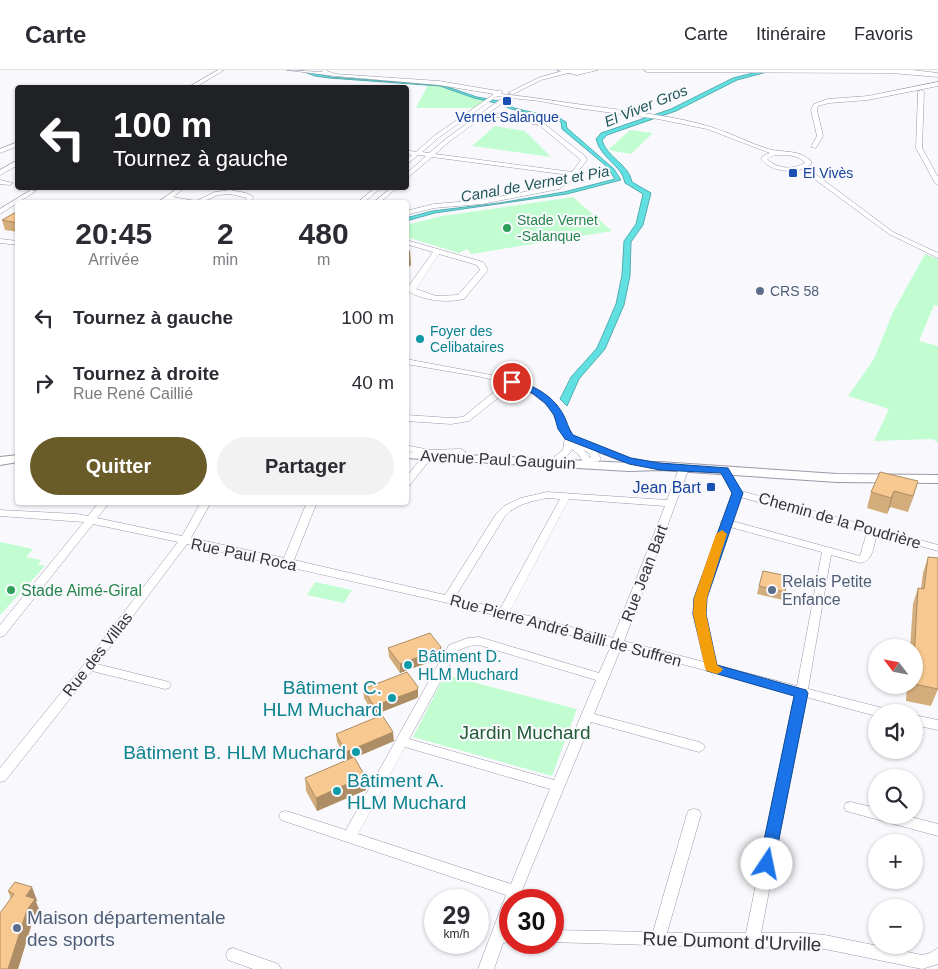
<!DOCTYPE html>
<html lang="fr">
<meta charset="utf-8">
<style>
:root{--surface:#fff;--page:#f2f2f3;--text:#2b2b33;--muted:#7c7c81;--line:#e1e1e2;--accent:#695c29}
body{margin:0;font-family:Helvetica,sans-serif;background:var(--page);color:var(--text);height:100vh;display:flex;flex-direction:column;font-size:19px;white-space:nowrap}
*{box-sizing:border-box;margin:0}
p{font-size:16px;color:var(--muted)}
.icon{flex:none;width:28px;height:28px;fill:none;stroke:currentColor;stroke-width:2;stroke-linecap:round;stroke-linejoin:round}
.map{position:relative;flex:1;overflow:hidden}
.side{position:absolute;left:15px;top:130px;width:394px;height:305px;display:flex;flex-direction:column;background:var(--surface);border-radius:5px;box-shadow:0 1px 4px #0004}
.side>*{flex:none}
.hud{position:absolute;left:15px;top:15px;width:394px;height:105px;border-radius:5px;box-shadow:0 1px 4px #0004;background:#202124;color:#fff;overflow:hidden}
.needle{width:32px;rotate:302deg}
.fabs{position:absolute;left:868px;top:569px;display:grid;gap:10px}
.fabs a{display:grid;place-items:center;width:55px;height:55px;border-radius:50%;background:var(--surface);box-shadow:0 1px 4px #0004;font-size:25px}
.speed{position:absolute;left:424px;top:819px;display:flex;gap:10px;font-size:25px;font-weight:700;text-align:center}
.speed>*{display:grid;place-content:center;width:65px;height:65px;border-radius:50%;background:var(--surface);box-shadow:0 1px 4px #0004;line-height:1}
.speed small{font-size:12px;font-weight:400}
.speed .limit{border:8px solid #d22;background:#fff;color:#111}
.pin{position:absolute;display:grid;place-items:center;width:42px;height:42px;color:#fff;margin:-21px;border:2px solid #fff;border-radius:50%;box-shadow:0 1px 5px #0007}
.me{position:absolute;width:55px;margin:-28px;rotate:11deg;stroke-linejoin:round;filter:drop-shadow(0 0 4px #0008)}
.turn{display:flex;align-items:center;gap:18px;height:105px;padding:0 15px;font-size:22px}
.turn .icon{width:65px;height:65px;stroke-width:2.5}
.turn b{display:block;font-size:35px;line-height:42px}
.eta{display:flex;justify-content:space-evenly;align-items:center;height:85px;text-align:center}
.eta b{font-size:30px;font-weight:800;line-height:35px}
.cta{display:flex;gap:10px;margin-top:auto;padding:10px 15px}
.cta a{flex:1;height:58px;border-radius:30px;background:var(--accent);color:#fff;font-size:20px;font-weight:800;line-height:58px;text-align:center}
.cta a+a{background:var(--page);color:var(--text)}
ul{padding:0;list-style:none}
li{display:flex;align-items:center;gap:15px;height:65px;padding:0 15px}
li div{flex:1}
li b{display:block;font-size:19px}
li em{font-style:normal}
header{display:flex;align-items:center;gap:30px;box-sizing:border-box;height:70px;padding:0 25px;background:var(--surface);border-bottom:1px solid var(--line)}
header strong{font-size:24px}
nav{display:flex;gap:28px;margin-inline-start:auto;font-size:18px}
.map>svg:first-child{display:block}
.green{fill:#c2fdd1}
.water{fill:#61e0e2;stroke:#54acb0}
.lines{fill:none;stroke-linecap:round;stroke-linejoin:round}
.minor-casing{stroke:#9b97aa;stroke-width:1}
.tertiary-casing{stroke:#9b97aa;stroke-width:2}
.secondary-casing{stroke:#9b97aa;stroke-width:1}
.minor{fill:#fff;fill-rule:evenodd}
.tertiary{fill:#fff;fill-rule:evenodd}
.secondary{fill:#fff;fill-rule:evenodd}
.wall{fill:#d4ad7c}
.shaded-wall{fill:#ad8d65}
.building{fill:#f7c990;stroke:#ad8d65}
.route{fill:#1a73e8;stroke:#114b97}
.slow{fill:#f59e0b}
.transit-dot{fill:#1a4fb4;stroke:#f9f9fd;stroke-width:2}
.leisure-dot{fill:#2e9e5b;stroke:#f9f9fd;stroke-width:2}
.service-dot{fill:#5c6f8a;stroke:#f9f9fd;stroke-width:2}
.culture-dot{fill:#0f9aa8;stroke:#f9f9fd;stroke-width:2}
.labels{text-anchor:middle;stroke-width:4;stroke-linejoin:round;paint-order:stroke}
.far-transit-label{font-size:14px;fill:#164399;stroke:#f9f9fd}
.far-leisure-label{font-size:14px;fill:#27864d;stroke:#f9f9fd;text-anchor:start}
.far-service-label{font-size:14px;fill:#4e5e75;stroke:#f9f9fd;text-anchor:start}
.far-culture-label{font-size:14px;fill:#0d838f;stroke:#f9f9fd;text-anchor:start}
.far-water-label{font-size:15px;font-style:italic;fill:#215758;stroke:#f9f9fd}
.street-label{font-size:16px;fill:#35343b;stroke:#f9f9fd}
.transit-label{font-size:16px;fill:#164399;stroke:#f9f9fd;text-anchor:end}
.service-label{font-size:16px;fill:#4e5e75;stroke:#f9f9fd;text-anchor:start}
.leisure-label{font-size:16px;fill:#27864d;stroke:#f9f9fd;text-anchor:start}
.culture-label{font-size:16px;fill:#0d838f;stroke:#f9f9fd;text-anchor:start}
.near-culture-label{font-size:19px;fill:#0d838f;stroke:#f9f9fd;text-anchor:end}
.near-park-label{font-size:19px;fill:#225b36;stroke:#f9f9fd}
.near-service-label{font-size:19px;fill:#4e5e75;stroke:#f9f9fd;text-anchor:start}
.near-street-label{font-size:19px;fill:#35343b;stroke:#f9f9fd}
</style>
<header>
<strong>Carte</strong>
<nav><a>Carte</a><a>Itinéraire</a><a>Favoris</a></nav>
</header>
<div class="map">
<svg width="938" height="899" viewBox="0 0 938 899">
<rect width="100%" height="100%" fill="#f9f9fd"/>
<!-- green -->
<g class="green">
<path d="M428,15C448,16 467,25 486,30L473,38H416Z"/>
<path d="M495,56L525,61L551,87L472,76Z"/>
<path d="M630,60L653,63L631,84L608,80Z"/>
<path d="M573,127L612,161L471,184L467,179L459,183L406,167V155L442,146Z"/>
<path d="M925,184L938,189V236L934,235L919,271L938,276V373L933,369L874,371L889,339L848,326L874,289L893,242Z"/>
<path d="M0,472L33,479L26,487L41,490L38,494L45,496L0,545Z"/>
<path d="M315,512L352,520L344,533L307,525Z"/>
<path d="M445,605L577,639L552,706L413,667Z"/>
</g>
<!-- water -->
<g class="water">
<path d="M299,0L331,7L442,15L477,27L504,32L514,38L561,49L566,52L567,58L614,99L621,110L567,124L435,143L406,151V148L432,141L499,133L564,122L615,109L605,95L562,59L561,52L557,50L511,39L500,34L474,28L440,16L329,8L315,6Z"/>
<path d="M761,1L767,2L737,10L676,41L607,65L602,70C607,88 629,94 632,112L651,123L643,155L631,172L630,206L624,235L605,279L579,309L567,336L560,329L571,307L597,278L616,234L622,205L624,171L636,154L643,124L625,113C622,95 601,89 596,69L601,63L671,39L733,8Z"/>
</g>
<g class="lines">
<!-- minor casing -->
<g class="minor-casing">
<g id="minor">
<path d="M218,0H224L194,18H187Z"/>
<path d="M287,0L322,2L323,0H327V1L335,4L439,11L498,21L500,20L503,22L501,24C534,27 566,33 599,37C636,42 675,46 711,57C731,63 749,73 768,79C783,83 799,79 811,91V94L808,96L810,100L893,162L938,183V188L889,164L805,102L803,99C788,103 771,101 761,89L763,86L770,83L707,59L658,49L576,38L540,31L510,28L490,42L543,53L585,86L587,90L571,111L559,119L482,134L434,138L406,145V141L434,134L482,130L555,116L569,105L432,87L406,109V104L426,86L418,85L406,95V90L412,85L406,84V80L416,82L434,66L494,24L439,15L335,6ZM497,26L504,27L447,68L429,83L422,82L438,68ZM486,45L539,55L581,90L572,102L435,84L451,70ZM775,85C786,85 798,84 805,93C793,100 777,99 767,89Z"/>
<path d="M562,1H570L572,2L541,10L513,24L508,23L538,8Z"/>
<path d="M938,12V16L868,30L829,33L818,36L817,40L823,66L816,78L811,77L817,66L811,40L814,34L828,29L868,26Z"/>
<path d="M921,20L924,22L922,78L938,107V115L935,113L916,78L918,22Z"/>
<path d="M18,72V76L0,83V79Z"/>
<path d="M18,90V95L0,105V100Z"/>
<path d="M0,110L13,113L10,115L0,114Z"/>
<path d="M178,118H184L173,127L196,131L215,122L230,120L246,123L254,127L249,132H243L247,128L230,124L218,125L202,132H184L168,130L164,132H158Z"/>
<path d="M375,118H381L364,132H358Z"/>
<path d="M391,118H397L380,132H374Z"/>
<path d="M31,120L36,121L0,144V139Z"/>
<path d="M0,169L18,171V175L0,173Z"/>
<path d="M406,170L483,192L488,200L464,229C446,233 426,231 409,222L408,217L433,182L406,174ZM439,184L477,195L480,200L458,225L436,226L416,219Z"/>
<path d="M406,289L502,307L515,310L540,321L551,329L559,340L572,365L632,389L634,391L629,394L626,393L597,382L601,389L599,391L584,393L578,384L572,379C570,385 562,391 556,389L554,387L563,380L565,367L549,337L533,324L513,316L469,351L451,354L406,351V345L451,348L463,347L505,313L482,307L406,294ZM584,380L589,383L591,387L589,388Z"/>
<path d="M410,376L430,380L461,379L466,382L461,385L433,386L409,416L406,417V407L424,385L407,381L406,378Z"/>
<path d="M684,395L689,398L624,571L704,592L693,544L695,528L721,454L720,452L723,450L732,423L720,400L722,398H728L741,421L938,475V481L877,464C873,476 874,490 861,493L831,485L808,619L879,637L883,639L885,642H876V646L806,627L761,863H803L825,865L922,885L930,883L938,878V894L922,899L825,879L803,877L752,878L549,872H552V860L653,862L687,744L689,740L694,739L699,740L701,744L667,863H746L795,624L621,578L594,644L699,672L703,674L705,677L703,680L699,682L591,652L518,830H510V853L508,859H510V872L503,873L494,899H478L506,825L281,750L279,746L281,742L286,741L346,760L449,575L468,568L479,567L599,603L611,576L448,533L187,474L97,594L169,612L171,615L169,618L165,619L92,601L5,711L0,712V698L85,593L178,472L93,454L4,566L0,567V555L84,452L0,446V440L77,444L88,446L99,432H110L97,448L182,466L201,432H211L191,468L284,488L307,432H317L294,490L445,525L496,444L504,436L521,428L547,422L667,430L679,398ZM740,427L867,462L860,486L732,451ZM547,428L560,429L500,539L455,527L505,446C516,434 532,431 547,428ZM569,429L665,436L613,568L510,541ZM730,457L822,482L797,616L716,595L705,544V528ZM479,575L596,610L554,710L409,669L457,581L469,576ZM405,677L550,719L511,814L358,764Z"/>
<path d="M914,645L938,650V660L914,655Z"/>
<path d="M851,732L876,738V745H903L938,754V766L846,741L844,737L846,733Z"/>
<path d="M233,878L278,894L281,899H253L228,890L226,885L228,880Z"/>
</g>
</g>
<!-- tertiary casing -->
<g class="tertiary-casing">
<g id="tertiary">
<path d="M406,382L629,393L660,392L837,404L938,405V413L837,412L660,400L629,401L406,388Z"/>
<path d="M18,385V392L0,395V387Z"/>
</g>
</g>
<!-- secondary casing -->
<g class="secondary-casing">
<g id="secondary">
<path d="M557,0H598L577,5Z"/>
<path d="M644,0H912L938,3V7L892,3L647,2Z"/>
</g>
</g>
<!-- minor -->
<use href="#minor" class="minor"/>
<!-- tertiary -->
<use href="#tertiary" class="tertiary"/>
<!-- secondary -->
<use href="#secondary" class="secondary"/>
</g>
<!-- wall -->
<g class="wall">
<path d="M18,141V162L5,160L2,150Z"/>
<path d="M918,411L908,442L890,437L887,444L867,438L871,422Z"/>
<path d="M928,487L938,619L931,636L906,631L907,615H914V578H910L913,534L918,518H921L923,503Z"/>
<path d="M788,506L783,530L757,524L759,516Z"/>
<path d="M441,577V585L440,588L400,603L389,587L388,578Z"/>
<path d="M363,619L418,626L417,628L374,645L364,628Z"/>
<path d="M336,664L394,671L354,688L365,706L366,720L317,741L306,721L305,708L347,690L337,672Z"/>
<path d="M8,821L37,830L36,832L40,842L32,853L18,899H0L11,829Z"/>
</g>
<!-- shaded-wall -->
<g class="shaded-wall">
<path d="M410,181L411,195L406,199V185Z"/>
<path d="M918,411L913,428L908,442L913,426Z"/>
<path d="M894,421L890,437L887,444L891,428Z"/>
<path d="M441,577V585L440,588L400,603V594Z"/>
<path d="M418,617V626L417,628L374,645V636Z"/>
<path d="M393,662L394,671L347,691L346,682Z"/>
<path d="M365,706L366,720L317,741L316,728Z"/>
<path d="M32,817L37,830L36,832L40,842L32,853L18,899H8L26,826Z"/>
</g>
<!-- building -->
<g class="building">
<path d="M18,141V153L2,150Z"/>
<path d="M406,181H410L406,185Z"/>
<path d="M880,402L918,411L913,426L894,421L891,428L871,422Z"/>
<path d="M928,487L938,488V619L914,614V589L918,518L924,519Z"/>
<path d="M763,501L788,506L785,522L759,516Z"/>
<path d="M430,563L441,577L440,579L400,594L388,578Z"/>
<path d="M407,602L418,617L417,620L374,636L363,619Z"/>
<path d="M382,645L393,662L346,682L336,664Z"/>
<path d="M354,687L365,706L316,728L305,708Z"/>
<path d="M15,812L32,817L26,826L35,829L27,840L8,899H0V843L14,824L8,821Z"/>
</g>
<!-- route -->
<path class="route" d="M512,309C532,315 552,324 563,344C567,351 568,358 573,365L631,388L660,393L728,398L743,423L707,528L706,544L717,595L806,620L808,623L773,799L767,801L761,799L759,794L794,626L707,601L693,544L694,528L732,423L721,403L660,400L629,394L565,369L558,359L554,345L545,333L532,323L508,314V310Z"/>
<!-- slow -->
<path class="slow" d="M722,460L727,464L707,528L706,544L717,595L723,599L721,602L717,604L707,601L705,598L693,544L694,528L716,464Z"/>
<!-- markers -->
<g class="transit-dot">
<rect x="502" y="26" width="10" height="10" rx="2.5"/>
<rect x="788" y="98" width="10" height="10" rx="2.5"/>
<rect x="706" y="412" width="10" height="10" rx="2.5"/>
</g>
<g class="leisure-dot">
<circle cx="507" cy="158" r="5"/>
<circle cx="11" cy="520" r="5"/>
</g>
<g class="service-dot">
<circle cx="760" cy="221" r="5"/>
<circle cx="772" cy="520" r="5"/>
<circle cx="17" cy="858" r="5"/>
</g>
<g class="culture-dot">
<circle cx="420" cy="269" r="5"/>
<circle cx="408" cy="595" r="5"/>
<circle cx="392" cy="628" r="5"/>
<circle cx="356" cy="682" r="5"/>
<circle cx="337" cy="721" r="5"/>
</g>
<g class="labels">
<!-- far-transit labels -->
<g class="far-transit-label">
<text x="507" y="52">Vernet Salanque</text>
<text x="803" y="108" text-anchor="start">El Vivès</text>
</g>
<!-- far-leisure labels -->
<g class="far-leisure-label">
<text x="517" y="155">Stade Vernet<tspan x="517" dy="16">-Salanque</tspan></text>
</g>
<!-- far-service labels -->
<g class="far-service-label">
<text x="770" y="226">CRS 58</text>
</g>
<!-- far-culture labels -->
<g class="far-culture-label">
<text x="430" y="266">Foyer des<tspan x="430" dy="16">Celibataires</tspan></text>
</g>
<!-- far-water labels -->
<g class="far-water-label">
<text transform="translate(646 36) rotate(-22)" y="5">El Viver Gros</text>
<text transform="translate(535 114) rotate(-10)" y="5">Canal de Vernet et Pia</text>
</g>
<!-- street labels -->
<g class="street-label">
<text transform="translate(498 389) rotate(3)" y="6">Avenue Paul Gauguin</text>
<text transform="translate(840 450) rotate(16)" y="6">Chemin de la Poudrière</text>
<text transform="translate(244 484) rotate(12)" y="6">Rue Paul Roca</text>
<text transform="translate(644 503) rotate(-69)" y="6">Rue Jean Bart</text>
<text transform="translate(566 560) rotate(15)" y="6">Rue Pierre André Bailli de Suffren</text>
<text transform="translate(97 584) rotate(-52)" y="6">Rue des Villas</text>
</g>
<!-- transit labels -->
<g class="transit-label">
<text x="701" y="423">Jean Bart</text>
</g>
<!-- service labels -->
<g class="service-label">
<text x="782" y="517">Relais Petite<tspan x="782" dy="18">Enfance</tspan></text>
</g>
<!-- leisure labels -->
<g class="leisure-label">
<text x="21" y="526">Stade Aimé-Giral</text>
</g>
<!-- culture labels -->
<g class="culture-label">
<text x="418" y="592">Bâtiment D.<tspan x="418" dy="18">HLM Muchard</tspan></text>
</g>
<!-- near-culture labels -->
<g class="near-culture-label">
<text x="382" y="624">Bâtiment C.<tspan x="382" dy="22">HLM Muchard</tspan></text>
<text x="346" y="689">Bâtiment B. HLM Muchard</text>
<text x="347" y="717" text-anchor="start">Bâtiment A.<tspan x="347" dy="22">HLM Muchard</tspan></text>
</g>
<!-- near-park labels -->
<g class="near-park-label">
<text x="525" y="669">Jardin Muchard</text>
</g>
<!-- near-service labels -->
<g class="near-service-label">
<text x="27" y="854">Maison départementale<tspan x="27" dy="22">des sports</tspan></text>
</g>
<!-- near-street labels -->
<g class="near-street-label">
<text transform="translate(732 871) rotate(2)" y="7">Rue Dumont d'Urville</text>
</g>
</g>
</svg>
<div class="fabs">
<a><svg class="needle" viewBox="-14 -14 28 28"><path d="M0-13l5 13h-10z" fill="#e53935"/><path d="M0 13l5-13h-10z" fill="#7c7c81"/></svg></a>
<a><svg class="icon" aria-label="sound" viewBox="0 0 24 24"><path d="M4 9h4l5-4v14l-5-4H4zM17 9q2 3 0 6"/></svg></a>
<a><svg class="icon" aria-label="search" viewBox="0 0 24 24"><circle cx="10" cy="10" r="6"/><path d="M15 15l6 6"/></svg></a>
<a>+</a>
<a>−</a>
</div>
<div class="speed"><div>29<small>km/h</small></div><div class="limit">30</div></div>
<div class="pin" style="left:512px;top:312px;background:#d93025"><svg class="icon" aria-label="arrive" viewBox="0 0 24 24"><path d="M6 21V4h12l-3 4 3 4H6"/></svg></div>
<svg class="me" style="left:767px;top:794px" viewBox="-20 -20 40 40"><circle r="19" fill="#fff"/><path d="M0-13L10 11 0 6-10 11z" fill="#1a73e8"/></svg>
<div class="hud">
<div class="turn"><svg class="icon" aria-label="left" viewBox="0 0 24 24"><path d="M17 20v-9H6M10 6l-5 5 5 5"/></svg><div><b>100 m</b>Tournez à gauche</div></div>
</div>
<section class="side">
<div class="eta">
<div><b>20:45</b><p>Arrivée</p></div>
<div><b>2</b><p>min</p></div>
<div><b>480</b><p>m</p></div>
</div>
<ul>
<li><svg class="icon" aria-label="left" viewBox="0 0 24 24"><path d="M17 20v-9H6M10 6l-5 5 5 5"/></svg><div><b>Tournez à gauche</b></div><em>100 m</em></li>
<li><svg class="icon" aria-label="right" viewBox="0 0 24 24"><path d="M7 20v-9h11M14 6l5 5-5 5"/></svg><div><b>Tournez à droite</b><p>Rue René Caillié</p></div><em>40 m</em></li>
</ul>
<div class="cta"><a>Quitter</a><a>Partager</a></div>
</section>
</div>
